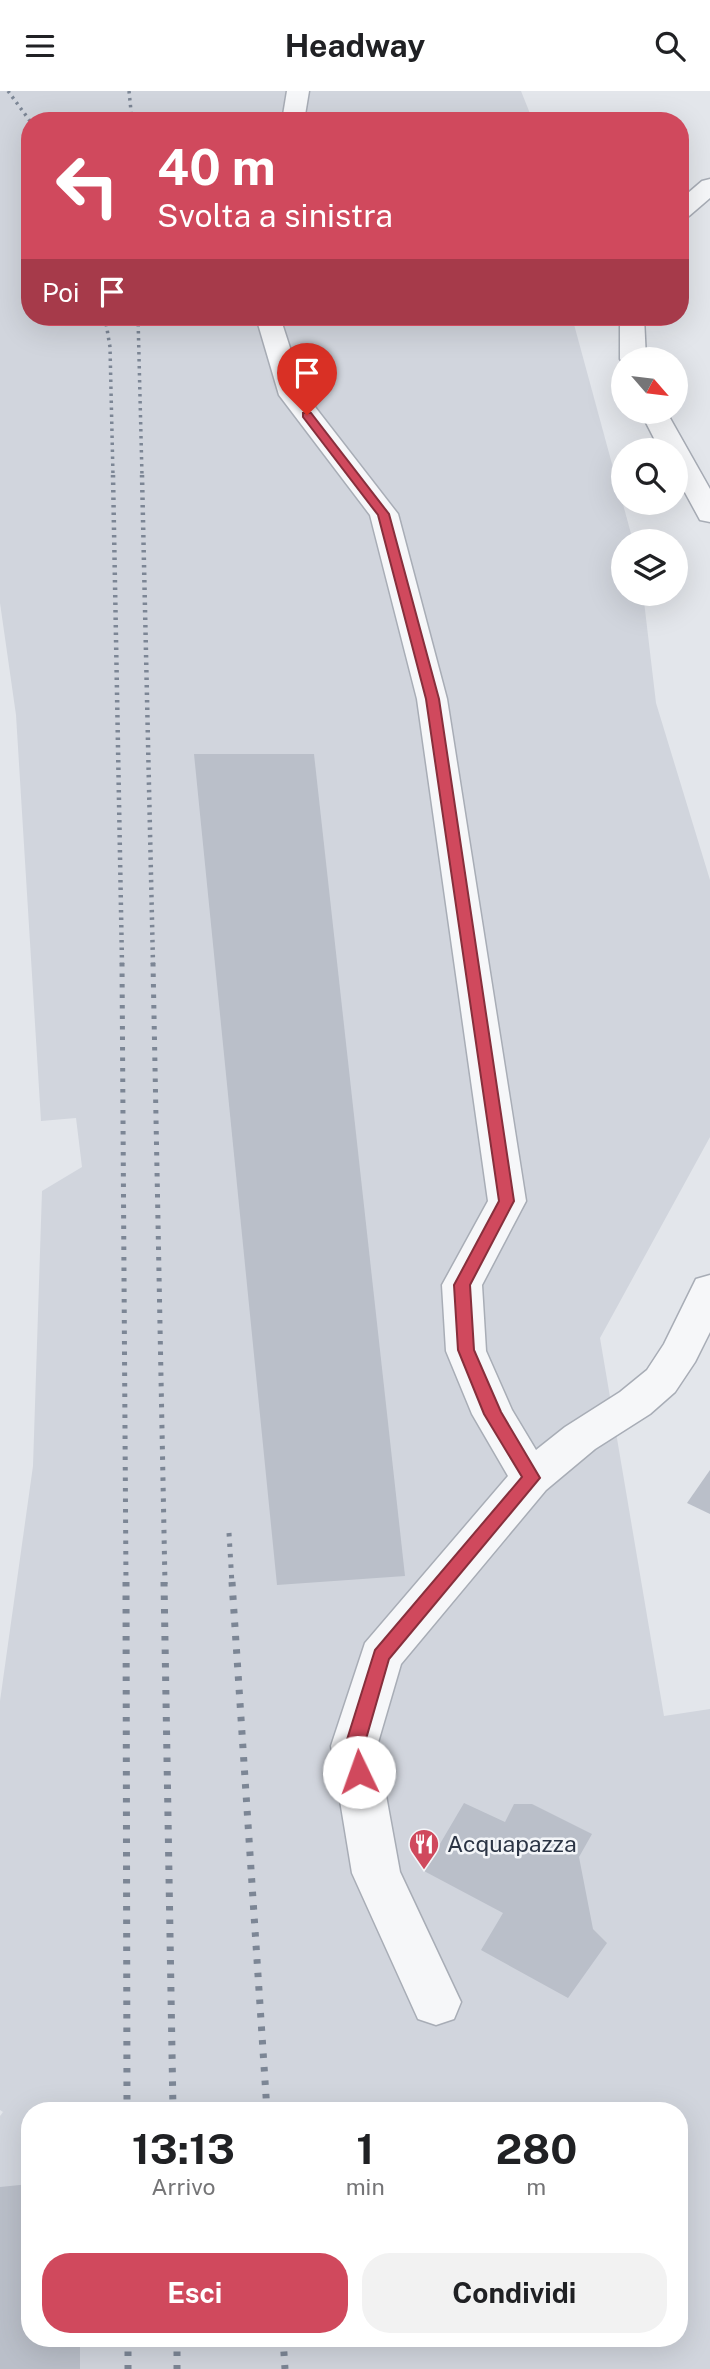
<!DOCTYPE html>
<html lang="it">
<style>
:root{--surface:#fff;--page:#f2f2f2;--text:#202124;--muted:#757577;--accent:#d0495d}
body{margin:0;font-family:"Public Sans",sans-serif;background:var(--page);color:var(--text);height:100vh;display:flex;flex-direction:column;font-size:26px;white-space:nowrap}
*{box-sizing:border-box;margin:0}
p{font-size:23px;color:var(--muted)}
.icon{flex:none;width:38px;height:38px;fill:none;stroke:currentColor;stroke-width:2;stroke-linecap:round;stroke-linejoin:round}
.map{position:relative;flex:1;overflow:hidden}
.sheet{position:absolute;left:21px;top:2011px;width:667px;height:245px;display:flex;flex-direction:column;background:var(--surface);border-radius:28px;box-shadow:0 7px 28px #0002}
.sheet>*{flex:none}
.guide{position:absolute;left:21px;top:21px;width:668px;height:214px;border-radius:28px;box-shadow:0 7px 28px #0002;background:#d0495d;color:#fff;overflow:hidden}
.needle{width:46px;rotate:118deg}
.tools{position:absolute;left:611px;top:256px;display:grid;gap:14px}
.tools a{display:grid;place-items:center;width:77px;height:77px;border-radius:50%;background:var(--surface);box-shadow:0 7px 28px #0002;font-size:35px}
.pin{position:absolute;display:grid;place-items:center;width:60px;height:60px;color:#fff;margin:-72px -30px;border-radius:50% 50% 50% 0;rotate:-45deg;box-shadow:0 0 7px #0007}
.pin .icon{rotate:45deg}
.me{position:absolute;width:77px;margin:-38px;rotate:357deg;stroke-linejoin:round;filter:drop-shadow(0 0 5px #0008)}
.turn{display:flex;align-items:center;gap:24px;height:147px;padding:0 21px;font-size:32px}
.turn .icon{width:91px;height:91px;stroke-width:2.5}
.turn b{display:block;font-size:49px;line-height:60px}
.then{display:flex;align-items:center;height:66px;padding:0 21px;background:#0003;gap:14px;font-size:26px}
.eta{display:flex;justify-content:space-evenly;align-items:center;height:119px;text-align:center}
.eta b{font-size:42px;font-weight:700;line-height:49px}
.primary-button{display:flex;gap:14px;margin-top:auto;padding:14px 21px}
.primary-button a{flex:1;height:80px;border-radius:28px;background:var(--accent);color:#fff;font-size:28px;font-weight:700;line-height:80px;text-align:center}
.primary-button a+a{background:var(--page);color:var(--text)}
header{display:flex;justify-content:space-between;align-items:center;height:91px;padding:0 21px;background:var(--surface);font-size:32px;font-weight:700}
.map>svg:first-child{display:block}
.built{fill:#d1d5dd;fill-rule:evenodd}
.building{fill:#babfc9}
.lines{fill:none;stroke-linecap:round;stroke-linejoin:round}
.minor-casing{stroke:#a8adb6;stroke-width:3}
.minor{fill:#f6f7f9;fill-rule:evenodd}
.rail-far3{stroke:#7c8695;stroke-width:3.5;stroke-dasharray:2.5 4.5;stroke-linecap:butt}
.rail-far2{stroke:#7c8695;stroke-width:4.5;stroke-dasharray:2.5 5;stroke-linecap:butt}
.rail-far1{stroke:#7c8695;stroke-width:5;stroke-dasharray:3.5 7;stroke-linecap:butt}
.rail{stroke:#7c8695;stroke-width:7;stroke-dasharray:4.5 9;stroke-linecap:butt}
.route{fill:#d0495d;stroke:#872f3c;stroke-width:2}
.labels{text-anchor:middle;stroke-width:5;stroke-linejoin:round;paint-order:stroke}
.near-poi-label{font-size:23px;fill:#2b3444;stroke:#f3f5f8;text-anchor:start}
</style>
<header><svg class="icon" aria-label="menu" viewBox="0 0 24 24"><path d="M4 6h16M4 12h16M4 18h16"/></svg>Headway<svg class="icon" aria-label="search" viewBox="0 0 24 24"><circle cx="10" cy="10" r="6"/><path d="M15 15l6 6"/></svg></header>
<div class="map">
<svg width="710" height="2278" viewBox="0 0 710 2278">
<rect width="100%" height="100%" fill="#e3e6eb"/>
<!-- built -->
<path class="built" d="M0,0H521L533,30H30V226H572L633,450H623V502H643L656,612L710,789V1046L600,1247L664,1625L710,1618V2278H0V2025L3,2021L0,2019V1610L33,1375L42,1100L82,1076L76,1027L41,1030L16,624L0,512ZM30,2020H679V2247H30Z"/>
<!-- building -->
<g class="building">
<path d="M194,663H314L405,1485L277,1494Z"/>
<path d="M710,1379V1423L687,1412Z"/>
<path d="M464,1712L505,1731L514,1713H532L592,1743L579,1766L593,1838L607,1852L568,1907L481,1859L503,1822L424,1780Z"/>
<path d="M30,2093V2247H80V2278H0V2096Z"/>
</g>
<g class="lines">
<!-- minor casing -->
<g class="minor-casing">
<g id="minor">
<path d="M287,0H309L304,30H282Z"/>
<path d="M710,88V107L689,125L681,127V108L702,90Z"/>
<path d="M256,226H280L305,303L398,423L447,608L526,1110L482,1194L486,1260L512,1319L536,1359L565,1336L620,1301L647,1279L664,1253L696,1188L710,1184V1241L695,1271L675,1301L650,1323L595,1358L546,1399L401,1573L377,1655L400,1781L461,1911L454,1928L436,1934L418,1928L352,1782L331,1655L365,1552L508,1385L472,1323L446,1260L442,1194L488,1110L417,608L370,424L279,304Z"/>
<path d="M620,226H644L646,268H623V272L620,268Z"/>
<path d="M640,320H666L710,398V431L700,429L676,385V359H660Z"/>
</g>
</g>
<!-- minor -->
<use href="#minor" class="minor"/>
<!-- rail-far3 -->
<g class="rail-far3">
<path d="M8,0L30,30"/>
<path d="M129,0L132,30"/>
<path d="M105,226L110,256L113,385"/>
<path d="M138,226L142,385"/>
</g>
<!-- rail-far2 -->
<g class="rail-far2">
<path d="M113,384L122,873"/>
<path d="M142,384L153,873"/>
</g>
<!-- rail-far1 -->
<g class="rail-far1">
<path d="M122,872L126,1493"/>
<path d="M153,872L165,1493"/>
<path d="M229,1442L232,1493"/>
</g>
<!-- rail -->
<g class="rail">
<path d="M126,1491L127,2020"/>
<path d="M164,1491L173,2020"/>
<path d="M232,1491L267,2020"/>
<path d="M128,2247V2278"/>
<path d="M177,2247V2278"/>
<path d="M283,2247L285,2278"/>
</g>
</g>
<!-- route -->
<path class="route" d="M303,322H311L389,423L439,608L514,1110L470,1194L474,1259L501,1321L540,1387L389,1568L364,1655L368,1681L365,1686L359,1689L352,1686L345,1655L375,1559L522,1386L484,1323L458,1259L454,1194L499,1110L426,608L378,424L303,326Z"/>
<!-- icons -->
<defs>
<g id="restaurant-pin" transform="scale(1.575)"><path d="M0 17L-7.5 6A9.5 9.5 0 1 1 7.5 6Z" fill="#d0495d" stroke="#f3f5f8"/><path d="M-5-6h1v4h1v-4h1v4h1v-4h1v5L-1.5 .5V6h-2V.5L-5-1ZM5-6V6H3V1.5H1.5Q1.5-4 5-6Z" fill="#fff"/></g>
</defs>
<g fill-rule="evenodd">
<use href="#restaurant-pin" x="424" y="1753"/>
</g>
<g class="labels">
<!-- near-poi labels -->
<g class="near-poi-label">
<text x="447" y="1761">Acquapazza</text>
</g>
</g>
</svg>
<div class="tools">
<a><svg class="needle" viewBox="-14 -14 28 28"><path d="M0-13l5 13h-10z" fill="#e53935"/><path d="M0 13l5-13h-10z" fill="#757577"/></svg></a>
<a><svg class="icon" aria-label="search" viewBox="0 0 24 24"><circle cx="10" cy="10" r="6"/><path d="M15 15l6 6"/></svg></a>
<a><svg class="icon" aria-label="layers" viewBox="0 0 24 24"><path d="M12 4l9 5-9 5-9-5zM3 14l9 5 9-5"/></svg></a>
</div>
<div class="pin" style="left:307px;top:324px;background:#d93025"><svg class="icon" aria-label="arrive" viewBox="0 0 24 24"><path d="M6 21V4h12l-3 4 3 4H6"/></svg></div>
<svg class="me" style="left:359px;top:1681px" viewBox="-20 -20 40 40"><circle r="19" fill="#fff"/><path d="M0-13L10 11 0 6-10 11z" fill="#d0495d"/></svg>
<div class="guide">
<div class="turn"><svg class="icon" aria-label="left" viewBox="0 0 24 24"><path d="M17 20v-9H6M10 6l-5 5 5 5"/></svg><div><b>40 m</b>Svolta a sinistra</div></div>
<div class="then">Poi<svg class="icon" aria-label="arrive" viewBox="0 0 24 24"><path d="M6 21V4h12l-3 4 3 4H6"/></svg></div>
</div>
<section class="sheet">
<div class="eta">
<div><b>13:13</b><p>Arrivo</p></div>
<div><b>1</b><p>min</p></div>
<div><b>280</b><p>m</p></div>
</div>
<div class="primary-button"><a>Esci</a><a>Condividi</a></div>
</section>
</div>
